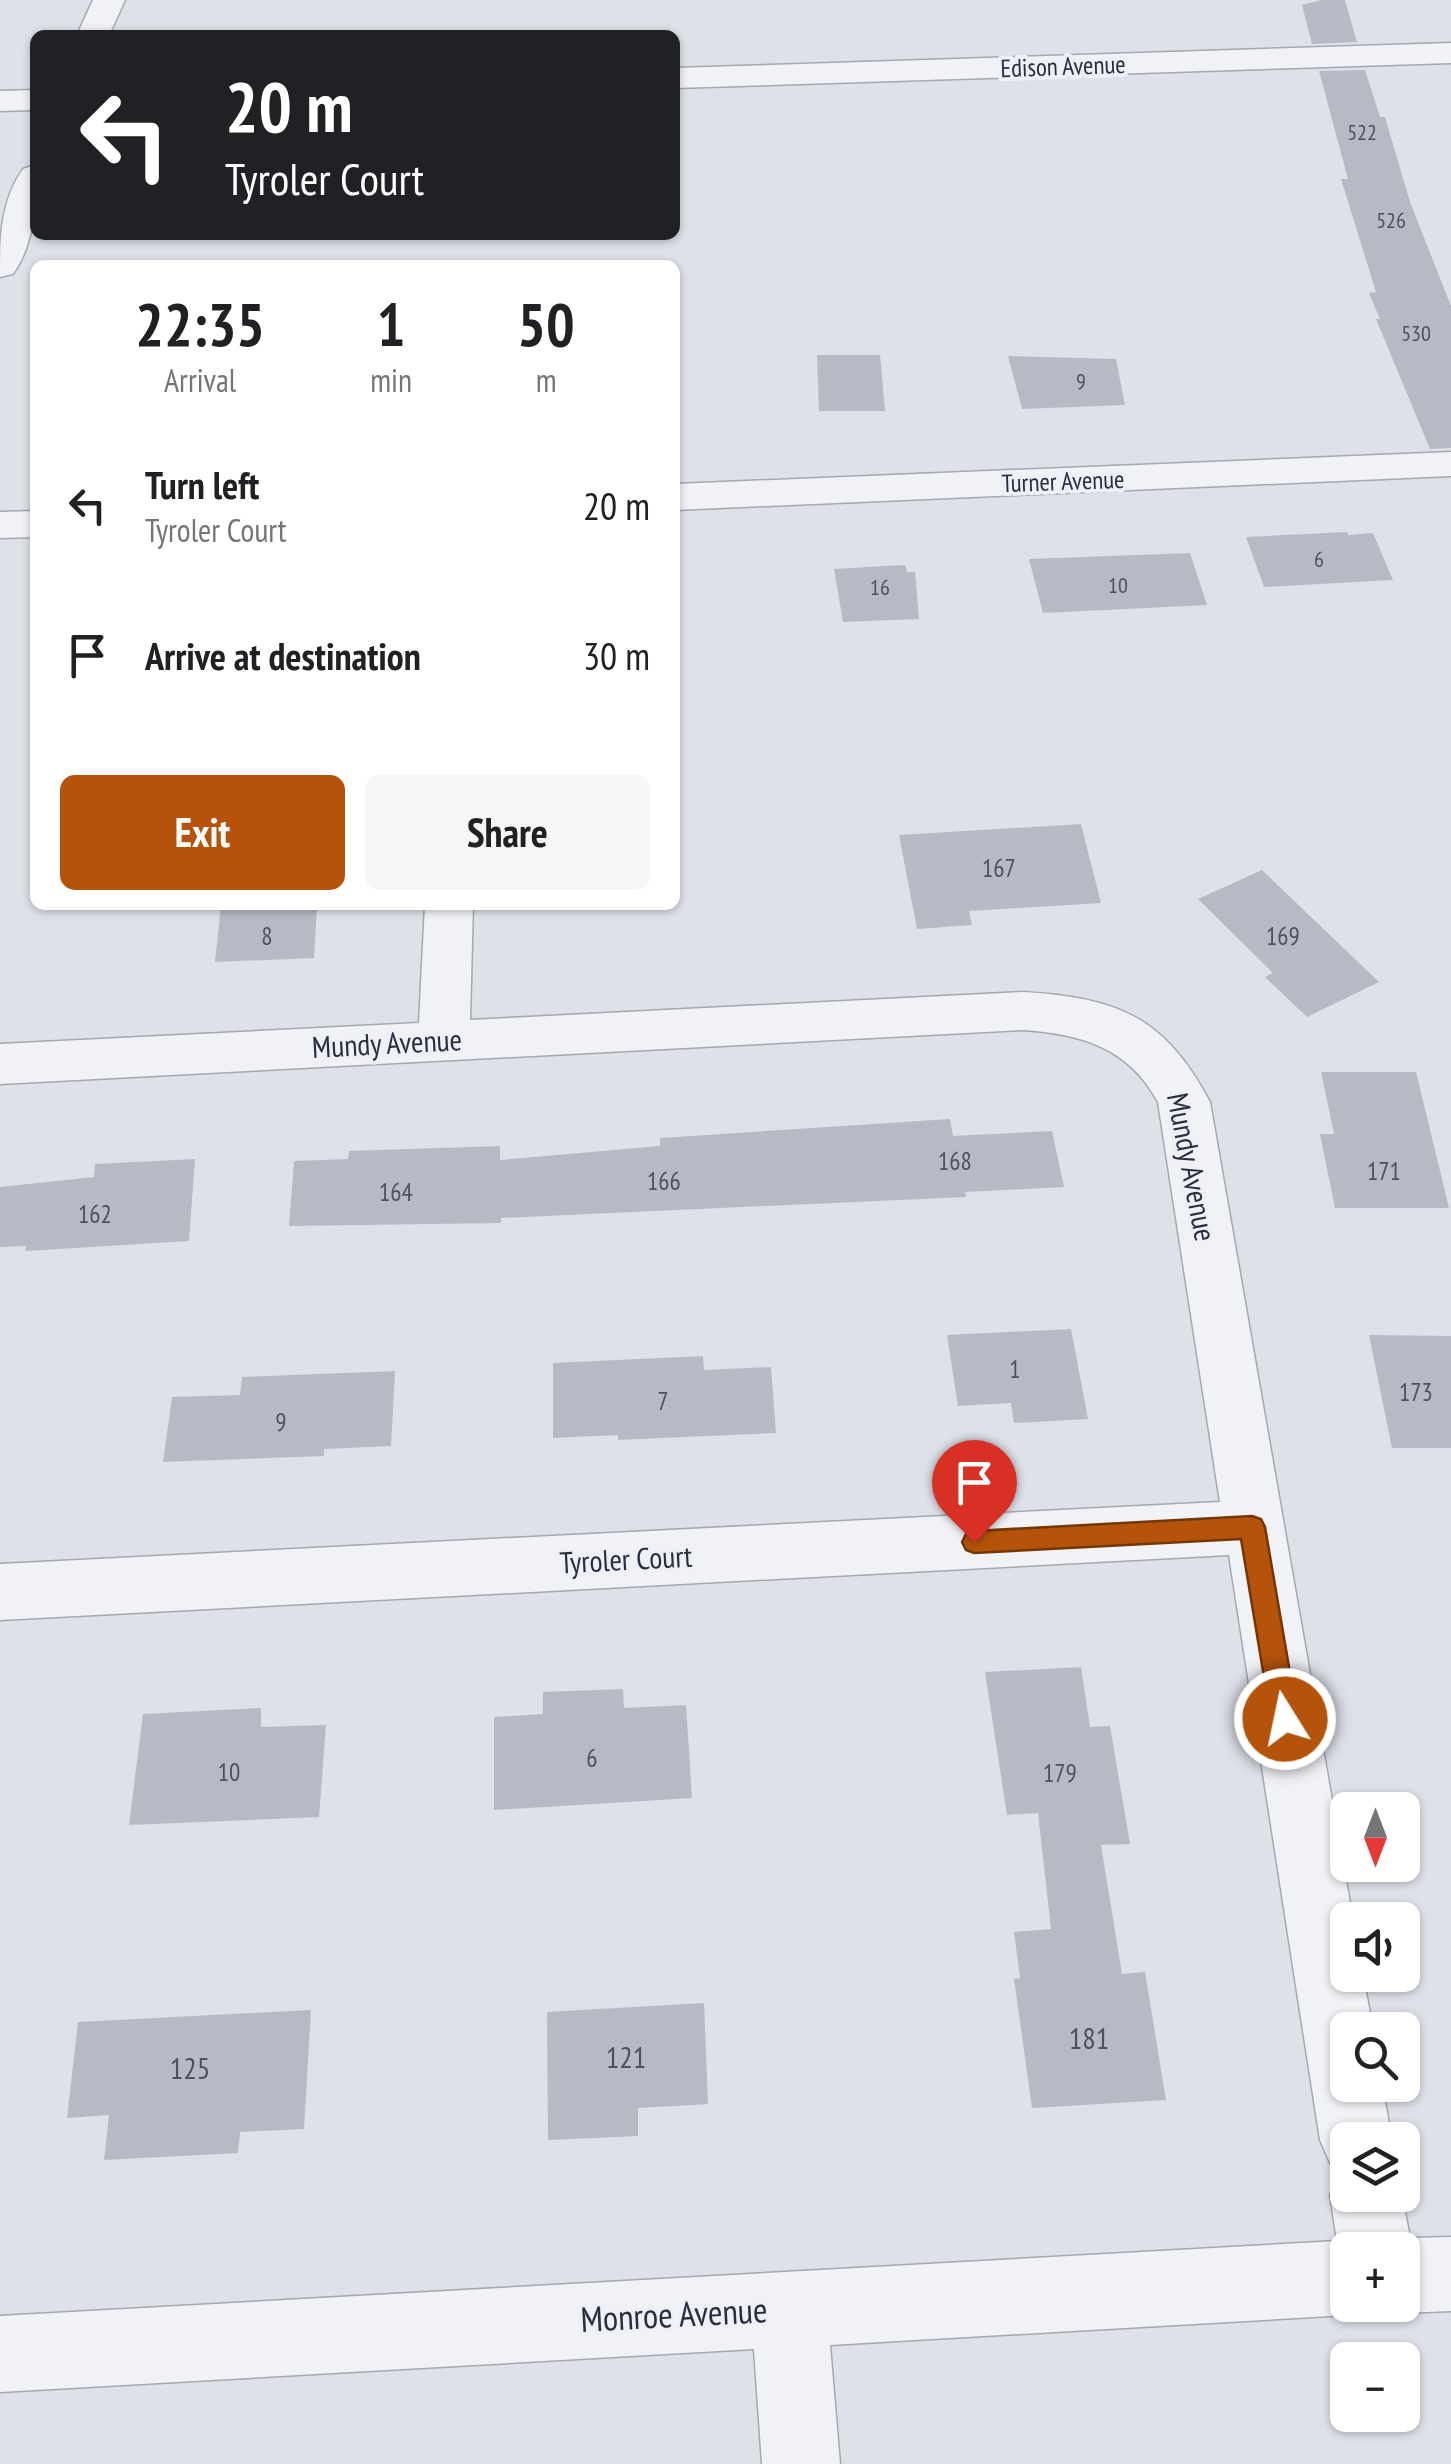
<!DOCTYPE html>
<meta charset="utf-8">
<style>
:root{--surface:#fff;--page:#f6f6f6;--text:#202124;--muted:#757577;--accent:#b45309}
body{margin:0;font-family:"PT Sans Narrow",sans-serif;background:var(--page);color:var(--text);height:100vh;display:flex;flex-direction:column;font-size:38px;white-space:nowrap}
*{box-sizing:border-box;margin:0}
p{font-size:32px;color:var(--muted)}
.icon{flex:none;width:55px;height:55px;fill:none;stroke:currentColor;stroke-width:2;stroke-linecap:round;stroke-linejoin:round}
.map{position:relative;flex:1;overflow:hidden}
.panel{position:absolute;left:30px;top:260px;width:650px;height:650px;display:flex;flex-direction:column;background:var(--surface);border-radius:15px;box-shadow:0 2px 8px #0004}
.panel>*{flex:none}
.guide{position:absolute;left:30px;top:30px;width:650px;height:210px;border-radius:15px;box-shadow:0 2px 8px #0004;background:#202124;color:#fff;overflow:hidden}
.needle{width:65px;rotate:180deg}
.tools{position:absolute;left:1330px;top:1792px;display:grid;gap:20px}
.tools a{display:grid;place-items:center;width:90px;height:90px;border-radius:15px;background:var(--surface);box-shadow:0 2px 8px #0004;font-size:50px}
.pin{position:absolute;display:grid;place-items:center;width:85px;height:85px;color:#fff;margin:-102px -42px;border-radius:50% 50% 50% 0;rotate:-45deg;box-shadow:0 0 10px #0007}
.pin .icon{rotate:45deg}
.me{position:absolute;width:110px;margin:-55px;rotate:350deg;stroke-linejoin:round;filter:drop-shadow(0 0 8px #0008)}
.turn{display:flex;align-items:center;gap:35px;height:210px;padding:0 30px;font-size:45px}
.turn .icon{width:130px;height:130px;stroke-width:2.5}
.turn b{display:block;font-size:70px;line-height:85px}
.eta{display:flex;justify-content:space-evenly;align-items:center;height:170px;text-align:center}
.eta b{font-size:60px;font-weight:800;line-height:70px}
.cta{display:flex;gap:20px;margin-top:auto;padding:20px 30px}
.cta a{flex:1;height:115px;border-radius:15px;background:var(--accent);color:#fff;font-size:40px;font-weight:800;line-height:115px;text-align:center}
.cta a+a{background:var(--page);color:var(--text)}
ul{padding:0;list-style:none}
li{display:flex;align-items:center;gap:30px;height:150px;padding:0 30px}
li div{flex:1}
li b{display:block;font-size:38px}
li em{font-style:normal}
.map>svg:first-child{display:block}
.building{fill:#b6bac4}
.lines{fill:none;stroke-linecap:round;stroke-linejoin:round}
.street-casing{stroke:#a3a8b2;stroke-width:3}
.street{fill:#f1f2f6;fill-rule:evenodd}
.route{fill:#b45309;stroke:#753606;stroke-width:2.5}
.labels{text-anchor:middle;stroke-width:8;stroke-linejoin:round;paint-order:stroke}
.far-number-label{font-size:22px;fill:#4b5160}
.far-street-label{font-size:25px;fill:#272e3f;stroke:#eef0f5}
.number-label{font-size:25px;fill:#4b5160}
.street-label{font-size:30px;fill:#272e3f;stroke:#eef0f5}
.near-number-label{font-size:30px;fill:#4b5160}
.near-street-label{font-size:35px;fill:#272e3f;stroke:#eef0f5}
</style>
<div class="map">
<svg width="1451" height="2464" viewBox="0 0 1451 2464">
<rect width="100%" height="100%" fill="#dee1e8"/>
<!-- building -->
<g class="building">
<path d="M1321,0H1345L1357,42L1312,44L1302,5Z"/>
<path d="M1365,70L1380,117H1385L1410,202L1451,306V448L1430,449L1376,319H1380L1369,293L1376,292L1341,179H1348L1319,71Z"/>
<path d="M817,355H880L885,411H819Z"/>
<path d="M1008,356L1116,359L1125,405L1022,409Z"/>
<path d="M1347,532L1348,535L1373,533L1393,580L1264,587L1246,537Z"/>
<path d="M1190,553L1207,605L1043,613L1029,559Z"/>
<path d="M905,565L907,572H915L919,619L843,622L834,569Z"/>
<path d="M1081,824L1101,903L969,911L972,925L917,929L899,835Z"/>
<path d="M1262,870L1379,982L1307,1017L1265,977L1273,973L1198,899Z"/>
<path d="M221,905H317L314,958L215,962Z"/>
<path d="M1321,1072H1416L1449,1208H1335L1320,1134H1334Z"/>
<path d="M950,1119L953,1136L1052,1131L1064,1187L965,1192L966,1197L501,1218V1223L289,1226L294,1161L348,1159L349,1151L500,1146V1160L660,1146V1138Z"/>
<path d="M195,1159L189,1241L25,1251L26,1246L0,1247V1187L94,1177L95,1164Z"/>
<path d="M1071,1329L1088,1419L1014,1423L1011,1403L958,1406L947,1335Z"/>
<path d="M1369,1335L1451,1336V1448H1392Z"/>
<path d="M703,1356L704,1370L771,1367L776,1433L618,1440V1435L553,1438V1363Z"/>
<path d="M395,1371L391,1446L324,1449V1456L163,1462L172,1397L240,1395L242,1377Z"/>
<path d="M1081,1667L1090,1727L1110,1726L1130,1844L1101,1845L1122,1974L1145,1972L1166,2100L1032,2108L1014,1979L1020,1978L1014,1932L1051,1929L1038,1813L1007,1815L985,1672Z"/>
<path d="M623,1689L624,1708L686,1705L692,1798L494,1810V1717L543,1714V1692Z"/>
<path d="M261,1708V1727L326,1725L319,1817L129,1825L143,1714Z"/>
<path d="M704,2003L708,2104L638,2108V2136L548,2140L547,2012Z"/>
<path d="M311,2010L304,2129L240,2132L238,2153L104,2160L109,2115L67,2118L78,2022Z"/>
</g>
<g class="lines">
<!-- street casing -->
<g class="street-casing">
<g id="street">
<path d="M93,0H125L109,35H77Z"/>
<path d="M1451,43V63L675,88V68Z"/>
<path d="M35,90V110L0,111V91Z"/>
<path d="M35,165C35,204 36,241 13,274L0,277C0,238 0,202 23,169Z"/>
<path d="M1451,452V476L675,510V484Z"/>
<path d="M35,511V537L0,538V512Z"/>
<path d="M425,905H473L470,1020L1023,992C1118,998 1164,1016 1210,1102L1353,1920H1348V1975H1363L1373,2030H1348V2085H1382L1392,2140H1348V2195H1402L1410,2238L1451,2237V2311L1402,2313L1382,2305H1402V2250H1348V2305H1373L1348,2315L830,2345L840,2464H762L754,2349L0,2392V2316L1337,2241L1330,2195L1340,2169L1331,2165L1320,2140L1229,1555L0,1620V1564L1220,1502L1158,1102C1128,1047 1081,1034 1023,1030L0,1084V1044L419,1023Z"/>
</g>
</g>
<!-- street -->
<use href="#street" class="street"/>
</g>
<!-- route -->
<path class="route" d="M1252,1516L1261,1519L1265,1527L1298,1719L1294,1728L1285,1731L1275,1728L1271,1719L1241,1539L974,1553L966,1550L962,1542L966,1534L974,1531Z"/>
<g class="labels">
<!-- far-number labels -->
<g class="far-number-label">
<text x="1362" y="140">522</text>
<text x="1391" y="228">526</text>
<text x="1416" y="341">530</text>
<text x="1081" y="389">9</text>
<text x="1319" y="567">6</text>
<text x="1118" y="593">10</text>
<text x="880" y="595">16</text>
</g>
<!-- far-street labels -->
<g class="far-street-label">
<text transform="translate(1063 66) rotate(-2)" y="9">Edison Avenue</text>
<text transform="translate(1063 481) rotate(-2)" y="9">Turner Avenue</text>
</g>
<!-- number labels -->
<g class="number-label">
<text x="999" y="877">167</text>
<text x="267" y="945">8</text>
<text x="1283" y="945">169</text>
<text x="955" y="1170">168</text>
<text x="1384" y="1180">171</text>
<text x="664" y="1190">166</text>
<text x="396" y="1201">164</text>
<text x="95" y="1223">162</text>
<text x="1015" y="1378">1</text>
<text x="1416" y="1401">173</text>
<text x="663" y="1410">7</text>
<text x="281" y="1431">9</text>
<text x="592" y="1767">6</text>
<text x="229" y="1781">10</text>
<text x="1060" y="1782">179</text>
</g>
<!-- street labels -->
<g class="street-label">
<text transform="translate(387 1044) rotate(-3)" y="10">Mundy Avenue</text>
<text transform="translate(1191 1167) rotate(79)" y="10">Mundy Avenue</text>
<text transform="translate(626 1560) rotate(-3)" y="10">Tyroler Court</text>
</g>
<!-- near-number labels -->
<g class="near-number-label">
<text x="1089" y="2049">181</text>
<text x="626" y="2068">121</text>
<text x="190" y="2079">125</text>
</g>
<!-- near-street labels -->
<g class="near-street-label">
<text transform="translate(674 2315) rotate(-3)" y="12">Monroe Avenue</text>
</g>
</g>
</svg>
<div class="tools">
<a><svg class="needle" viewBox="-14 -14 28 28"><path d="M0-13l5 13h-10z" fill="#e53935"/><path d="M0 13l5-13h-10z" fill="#757577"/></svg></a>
<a><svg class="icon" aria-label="sound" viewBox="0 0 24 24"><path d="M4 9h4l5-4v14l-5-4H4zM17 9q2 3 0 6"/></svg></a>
<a><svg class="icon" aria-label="search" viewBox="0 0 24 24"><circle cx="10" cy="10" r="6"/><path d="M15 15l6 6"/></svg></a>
<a><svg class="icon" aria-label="layers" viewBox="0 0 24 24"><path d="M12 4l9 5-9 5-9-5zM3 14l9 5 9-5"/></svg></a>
<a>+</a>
<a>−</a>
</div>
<div class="pin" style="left:974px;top:1542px;background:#d93025"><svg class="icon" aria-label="arrive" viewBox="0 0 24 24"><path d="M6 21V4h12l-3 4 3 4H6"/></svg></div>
<svg class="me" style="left:1285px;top:1719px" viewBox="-20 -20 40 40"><circle r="17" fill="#b45309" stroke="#fff" stroke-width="3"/><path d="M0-11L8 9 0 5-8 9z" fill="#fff"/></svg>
<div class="guide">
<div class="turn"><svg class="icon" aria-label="left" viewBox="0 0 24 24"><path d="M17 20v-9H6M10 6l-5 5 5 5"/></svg><div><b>20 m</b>Tyroler Court</div></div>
</div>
<section class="panel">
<div class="eta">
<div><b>22:35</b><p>Arrival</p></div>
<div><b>1</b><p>min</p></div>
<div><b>50</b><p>m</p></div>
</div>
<ul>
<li><svg class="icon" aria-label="left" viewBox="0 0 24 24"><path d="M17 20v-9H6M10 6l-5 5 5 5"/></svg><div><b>Turn left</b><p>Tyroler Court</p></div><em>20 m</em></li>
<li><svg class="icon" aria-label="arrive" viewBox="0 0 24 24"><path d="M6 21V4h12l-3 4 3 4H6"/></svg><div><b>Arrive at destination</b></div><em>30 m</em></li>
</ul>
<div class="cta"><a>Exit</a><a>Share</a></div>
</section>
</div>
